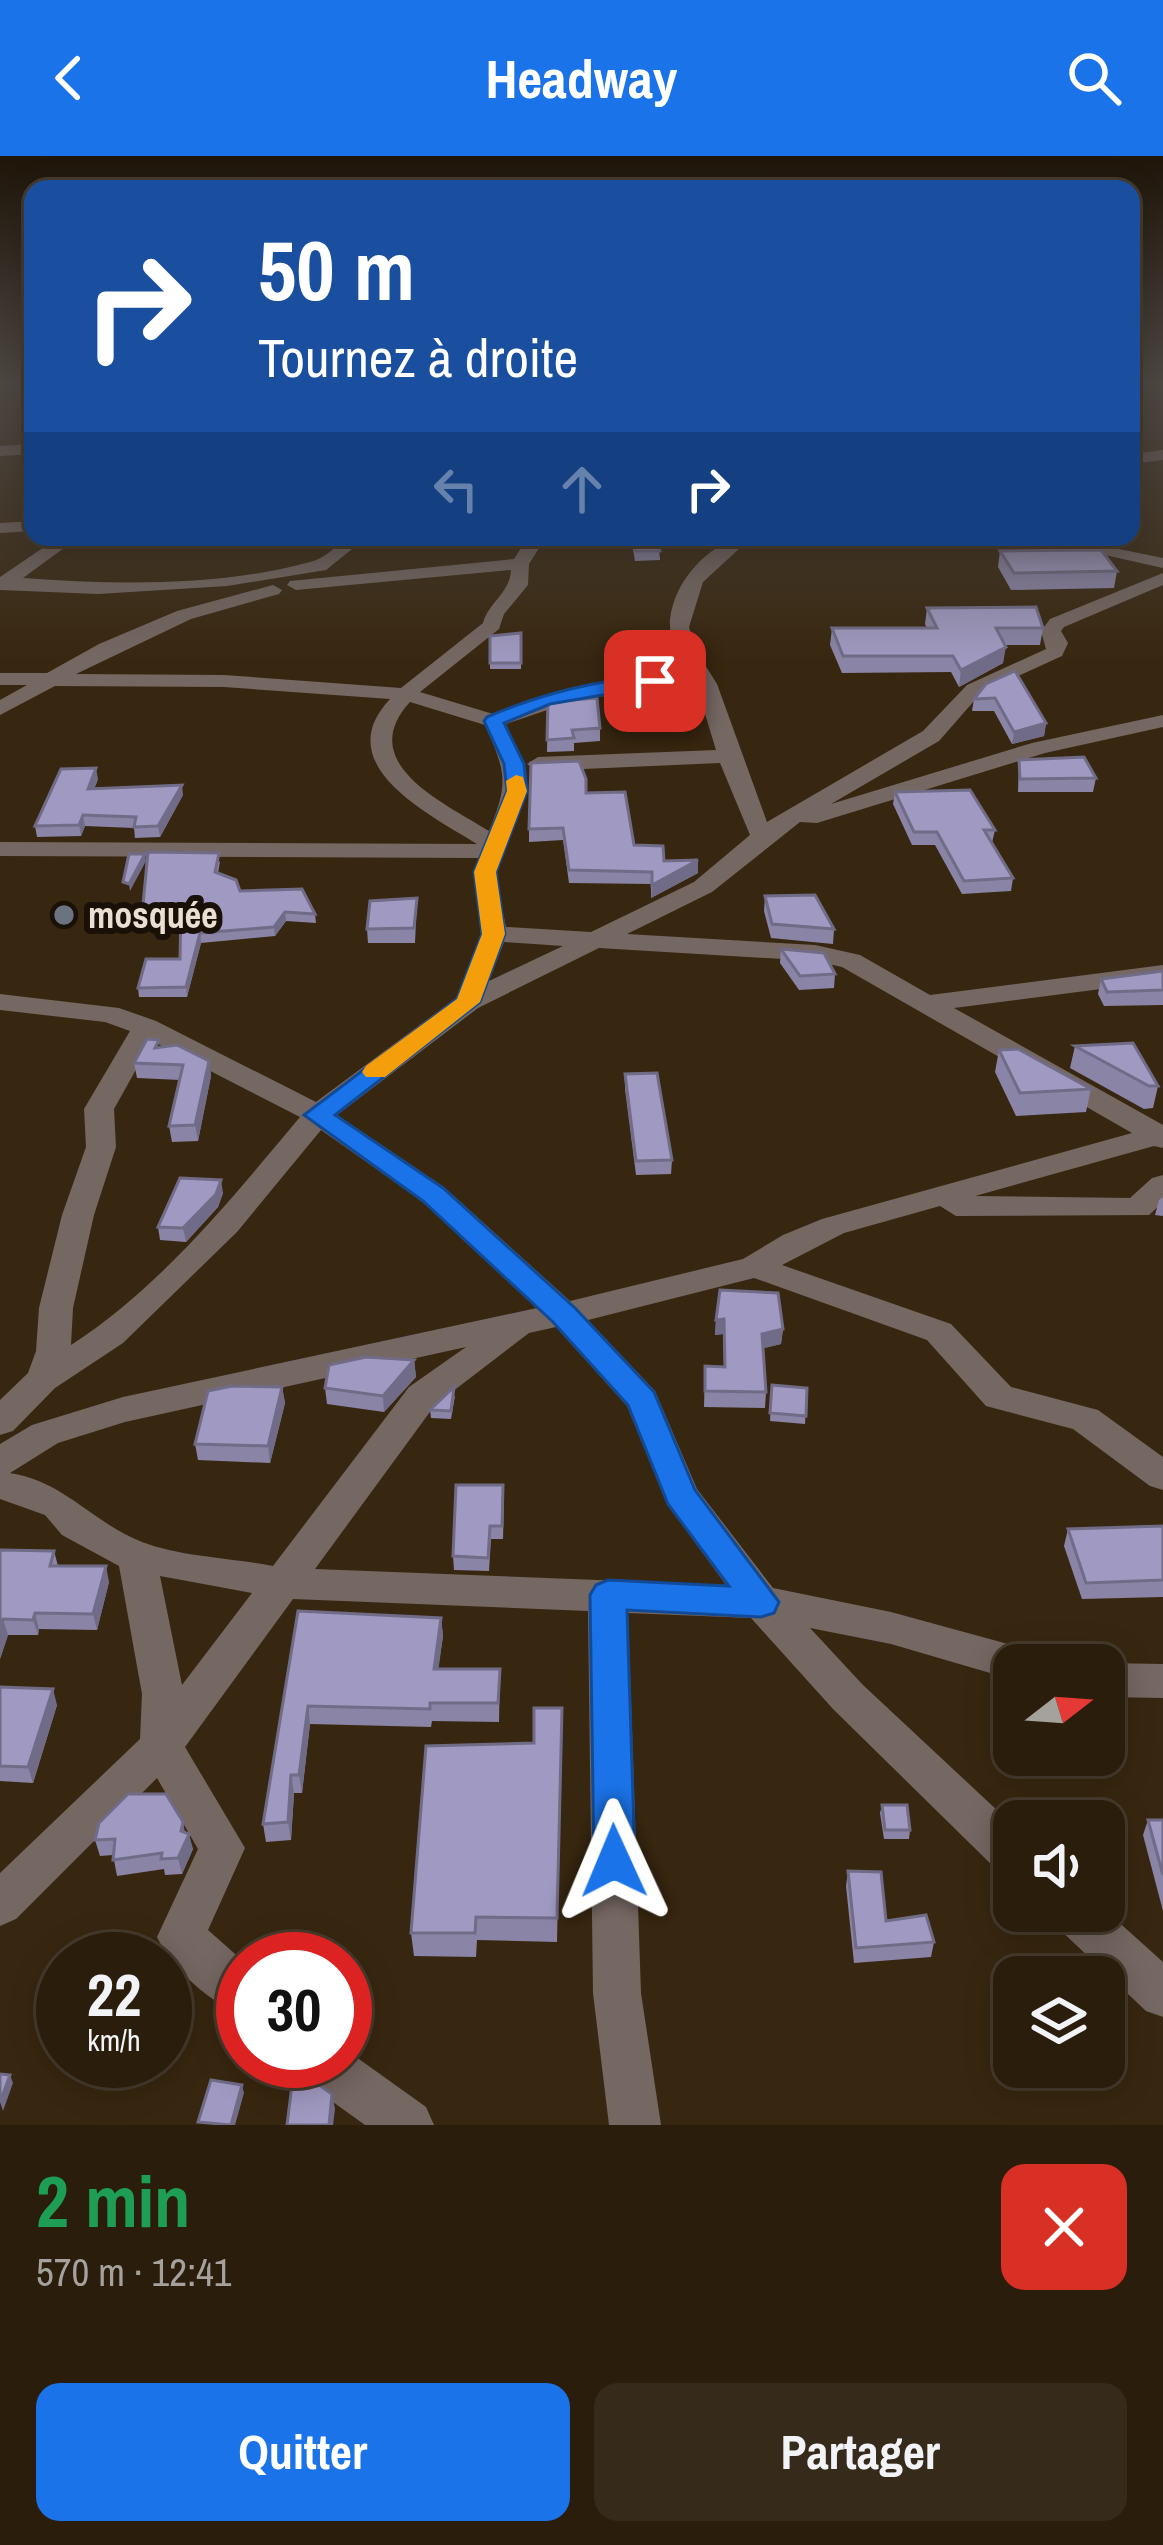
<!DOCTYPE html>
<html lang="fr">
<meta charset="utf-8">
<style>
:root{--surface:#2a1d0c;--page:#362a1a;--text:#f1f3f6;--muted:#a5a29d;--line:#463b2d;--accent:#1a73e8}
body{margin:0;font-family:"Archivo Narrow",sans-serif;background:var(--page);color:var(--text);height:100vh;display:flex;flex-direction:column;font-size:45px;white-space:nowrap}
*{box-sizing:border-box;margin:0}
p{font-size:39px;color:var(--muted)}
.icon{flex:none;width:66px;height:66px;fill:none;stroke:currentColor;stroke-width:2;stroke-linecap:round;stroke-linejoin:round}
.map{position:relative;height:1969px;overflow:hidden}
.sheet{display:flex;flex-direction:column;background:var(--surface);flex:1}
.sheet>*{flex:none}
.guide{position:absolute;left:24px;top:24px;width:1116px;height:366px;border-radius:24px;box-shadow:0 6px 30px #0003,0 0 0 3px var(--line);background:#1a4fa0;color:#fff;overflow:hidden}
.needle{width:78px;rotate:73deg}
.buttons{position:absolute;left:993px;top:1488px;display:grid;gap:24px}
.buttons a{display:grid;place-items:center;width:132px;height:132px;border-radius:24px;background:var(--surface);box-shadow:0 6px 30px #0003,0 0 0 3px var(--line);font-size:60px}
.speed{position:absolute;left:36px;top:1776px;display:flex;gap:24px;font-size:60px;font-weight:700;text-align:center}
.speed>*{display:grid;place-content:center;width:156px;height:156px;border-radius:50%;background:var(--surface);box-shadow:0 6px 30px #0003,0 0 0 3px var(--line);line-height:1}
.speed small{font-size:30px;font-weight:400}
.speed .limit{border:18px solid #d22;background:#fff;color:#111}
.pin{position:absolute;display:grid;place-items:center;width:102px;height:102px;color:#fff;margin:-51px;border-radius:24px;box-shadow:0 6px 18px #0006}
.me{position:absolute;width:132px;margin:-66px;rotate:359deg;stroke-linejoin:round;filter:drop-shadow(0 0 9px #0008)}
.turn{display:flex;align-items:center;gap:42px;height:252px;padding:0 36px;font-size:54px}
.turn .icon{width:156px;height:156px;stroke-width:2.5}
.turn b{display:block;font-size:84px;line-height:102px}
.lanes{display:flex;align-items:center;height:114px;padding:0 36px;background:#0003;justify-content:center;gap:60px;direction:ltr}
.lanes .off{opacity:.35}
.round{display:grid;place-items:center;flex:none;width:126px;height:126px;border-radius:24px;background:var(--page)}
.overview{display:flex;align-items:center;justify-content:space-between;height:204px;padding:0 36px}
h1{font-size:72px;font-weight:700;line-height:90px;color:#1e9e55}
.cta{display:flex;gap:24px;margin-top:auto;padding:24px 36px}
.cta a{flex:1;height:138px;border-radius:24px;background:var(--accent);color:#fff;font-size:48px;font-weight:700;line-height:138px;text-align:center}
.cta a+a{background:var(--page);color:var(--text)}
header{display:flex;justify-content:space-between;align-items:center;height:156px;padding:0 36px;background:var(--accent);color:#fff;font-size:54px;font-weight:700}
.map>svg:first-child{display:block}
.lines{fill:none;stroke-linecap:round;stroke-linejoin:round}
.minor{fill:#756762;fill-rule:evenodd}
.wall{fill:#8a84a7}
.shaded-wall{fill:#706c88}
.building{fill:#a09ac2;stroke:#706c88;stroke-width:3}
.route{fill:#1a73e8;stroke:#114b97;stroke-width:3}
.slow{fill:#f59e0b}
.worship-dot{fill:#6b7280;stroke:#191108;stroke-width:4.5}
.labels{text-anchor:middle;stroke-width:12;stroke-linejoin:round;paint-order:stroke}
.poi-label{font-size:36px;font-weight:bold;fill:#eadfd1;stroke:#191108;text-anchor:start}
</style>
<header><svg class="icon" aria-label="back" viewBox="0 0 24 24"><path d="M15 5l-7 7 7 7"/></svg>Headway<svg class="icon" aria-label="search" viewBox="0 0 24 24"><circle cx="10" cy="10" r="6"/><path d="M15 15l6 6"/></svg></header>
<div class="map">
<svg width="1163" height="1969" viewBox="0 0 1163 1969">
<rect width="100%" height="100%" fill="#382710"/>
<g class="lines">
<!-- minor -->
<g class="minor">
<path d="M33,288V298L0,300V290Z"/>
<path d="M1163,294V304L1131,308V298Z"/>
<path d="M33,365V375L0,377V367Z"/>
<path d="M59,381H79L23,422C115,429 219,431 310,406C334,400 336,381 367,381L326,414L227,430L98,438L0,434V421Z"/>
<path d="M528,381H546L529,408L528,429L504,458L499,473L420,536L493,558L570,534L689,514C680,500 671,487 670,471C669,429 711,381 752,381L703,426L689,471L695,493L717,528L767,666L923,575L967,529L1046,493L1041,475L1050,463L1163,417V429L1064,471L1061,475L1068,487L1062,500L981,537L939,585L831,648L1032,587L1163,559V571L1045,597L817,667L800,666L712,736L627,778L815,789L860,799L930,839L1163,809V825L954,852L1163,969V992L1154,990L975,1040L1130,1042L1152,1022L1163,1019V1046L1149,1059L956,1060L940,1050L844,1077L782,1109L951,1168L1011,1231L1098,1254L1163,1301V1334L1150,1330L1073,1273L986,1250L927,1184L754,1122L588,1164L655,1235L697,1333L773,1432L891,1456L1023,1492L1038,1497L1044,1509H1014V1524L891,1488L810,1472L863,1529L1014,1670V1721L998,1715L833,1553L751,1462L628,1457L641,1837L661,1969H609L593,1837L588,1455L293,1443L185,1591L245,1692L208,1774L243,1805V1860C212,1848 171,1812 157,1781L198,1693L157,1622L16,1763L0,1770V1717L140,1583L142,1538L119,1410L62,1379L45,1359L0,1343V1288L32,1269L123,1241L537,1152L422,1045L321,974L237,1076L123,1187L55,1232L13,1275L0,1279V1244L28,1217L36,1195L39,1152L62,1059L86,991L84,953L130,875L105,866L0,854V838L119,852L156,865L316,946L456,842L481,778L473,716L479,702L0,700V686L477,688C429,658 328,609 390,543L224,531L55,530L0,559V544L27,529H0V517H47L99,488L177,455L273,429L282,434L279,438L191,463L76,518L224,519L401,532L483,467C489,446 510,437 511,414L296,434L287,429L290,425L514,403ZM695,525L716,594L538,601L527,608L538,615L720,607L750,679L694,726L591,776L506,771C503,754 495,730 498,713C512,636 547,656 506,568L574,545ZM410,546L485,569C506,616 509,627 489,675C444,647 354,607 410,546ZM504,786L563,790L489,825ZM599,792L815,805L842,811L1132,977L822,1063L783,1079L743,1103L570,1145L444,1031L337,959L478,852ZM152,885L300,961C232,1042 161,1131 71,1189L73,1152L94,1059L116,991L114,953ZM556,1171L627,1250L668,1349L726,1429L315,1413L435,1249L529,1177ZM466,1191L409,1231L273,1410C232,1402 182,1401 142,1386C93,1367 64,1325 10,1317L58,1287L125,1266ZM160,1420L252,1437L182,1529Z"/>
<path d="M1025,381H1060L1163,402V412Z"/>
<path d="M1104,1507L1163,1508V1542L1104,1541V1509H1097Z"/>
<path d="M1104,1753L1163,1806V1861L1146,1855L1056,1770L1049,1755Z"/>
<path d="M345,1893L426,1951L434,1969H365L301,1923L294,1905H345Z"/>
</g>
</g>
<!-- wall -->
<g class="wall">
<path d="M631,381H658L660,404L635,405Z"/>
<path d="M1000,395L1117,415L1114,432L1011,434L998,411Z"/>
<path d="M927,452L1043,472L1040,489H1005L1003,507L959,531L951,516L842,517L830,489L832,472H927L925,468Z"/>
<path d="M521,477V513H490V480Z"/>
<path d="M986,528L1046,567L1044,580L1012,588L994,555H972L974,543Z"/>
<path d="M548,546L600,572V585L574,587V595L547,596Z"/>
<path d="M1019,604L1096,622L1093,636H1018Z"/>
<path d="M98,623L94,633L183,639L160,681L135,682L134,672L85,670L81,680L37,681L35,670Z"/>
<path d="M895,636L995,674L992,687L1013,722L1011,735L962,738L935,689H912L893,648Z"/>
<path d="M586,637L634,689L664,705L698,717L651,742V728L569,727L563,684L529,686V673Z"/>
<path d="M220,705L218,717L240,735L315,758L316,767L286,765L275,780L201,787L187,841H139L138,832L180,803L181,764L144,768L142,759Z"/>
<path d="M765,740L834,773L833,788L771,782L764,755Z"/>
<path d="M417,742L415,787H368L367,773Z"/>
<path d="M781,793L835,818L834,832L799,834L780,807Z"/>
<path d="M1163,815V849L1104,850L1098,838L1101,823Z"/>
<path d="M1075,890L1158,930L1153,952L1144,953L1070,912Z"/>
<path d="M160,891L209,905L211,920L198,985L172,986L169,970L180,924L137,922L134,907Z"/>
<path d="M999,894L1091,933L1086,956L1016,960L995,916Z"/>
<path d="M625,918L672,1004L671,1018L636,1019L625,933Z"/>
<path d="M223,1037L218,1051L186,1086L160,1084L158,1071Z"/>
<path d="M1163,1041V1060L1155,1059L1159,1044Z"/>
<path d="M716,1164L783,1173L781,1188L763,1192L766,1236L765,1252L704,1251L705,1210L724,1211L723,1178L715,1179Z"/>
<path d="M414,1204L416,1221L384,1256L327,1248L325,1232Z"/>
<path d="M772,1229L807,1232L805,1268L770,1265Z"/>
<path d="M282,1231L285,1247L270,1307L198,1304L195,1288Z"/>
<path d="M455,1240L451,1263L431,1262L430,1254Z"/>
<path d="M504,1343L503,1383H491L489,1415L454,1414L453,1400Z"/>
<path d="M1163,1370V1441L1082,1443L1064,1390L1068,1373Z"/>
<path d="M0,1394L54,1395L58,1410L109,1426L97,1474L39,1473L38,1479H8L0,1503Z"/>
<path d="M298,1455L441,1462L443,1480L438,1513H500L499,1566L432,1565L431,1571L310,1568L302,1637H294L291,1684L266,1686L263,1668Z"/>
<path d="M0,1531L57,1549L33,1627L0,1625Z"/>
<path d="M562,1552L557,1786L477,1784L476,1801L414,1800L411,1777L534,1587Z"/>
<path d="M882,1649L910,1674L909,1683H884L880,1657Z"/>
<path d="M1148,1664H1163V1755L1143,1679Z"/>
<path d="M185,1677L193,1693L182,1718L165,1719L164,1713L117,1720L113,1699L100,1700L95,1684Z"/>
<path d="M848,1715L886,1765L934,1786L931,1801L854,1807L846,1730Z"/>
</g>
<!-- shaded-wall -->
<g class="shaded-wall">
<path d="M1006,491L1003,507L959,531L961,514Z"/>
<path d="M1046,567L1044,580L1012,588L1014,576Z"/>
<path d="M96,612L98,623L90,644L88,633Z"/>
<path d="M182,629L183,639L160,681L158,670Z"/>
<path d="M83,659L85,670L81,680L79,669Z"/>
<path d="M145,698L146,705L130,735L129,728Z"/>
<path d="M698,704V717L651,742L652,729Z"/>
<path d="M285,756L286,765L275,780L274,771Z"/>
<path d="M200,777L201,787L187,841L186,831Z"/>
<path d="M209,905L211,920L198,985L195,969Z"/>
<path d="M221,1024L223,1037L218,1051L186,1086L183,1072Z"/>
<path d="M724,1163L723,1178L715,1179L716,1164Z"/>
<path d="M783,1173L781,1188L761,1193L762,1178Z"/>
<path d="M414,1204L416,1221L384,1256L383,1240Z"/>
<path d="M282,1231L285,1247L270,1307L268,1290Z"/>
<path d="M106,1410L109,1426L97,1474L93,1458Z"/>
<path d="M35,1457L39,1473L38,1479L33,1464Z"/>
<path d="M441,1462L443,1480L436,1531L434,1513Z"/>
<path d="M3,1463L8,1479L0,1503V1474Z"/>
<path d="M53,1533L57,1549L33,1627L28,1611Z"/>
<path d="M308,1550L310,1568L302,1637L299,1619Z"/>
<path d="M291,1619L294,1637L291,1684L288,1666Z"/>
<path d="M183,1666L186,1682L189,1678L193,1693L182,1718L178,1702Z"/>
<path d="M10,1919L13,1927L3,1955L0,1946Z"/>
<path d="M242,1929L244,1937L235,1969H231Z"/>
<path d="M332,1938L335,1953L333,1969H329Z"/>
</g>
<!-- building -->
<g class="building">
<path d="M633,381H658L660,395H636Z"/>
<path d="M1101,394L1117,415L1014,417L1000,395Z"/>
<path d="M1036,451L1043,472H996L1006,491L961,514L953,500H843L832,472H937L927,452Z"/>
<path d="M521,477V507H490V480Z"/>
<path d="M1015,515L1046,567L1014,576L995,542L974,543L986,528Z"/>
<path d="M597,542L600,572L572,574L574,582L547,584L548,546Z"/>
<path d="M1084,601L1096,622L1020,623L1019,604Z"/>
<path d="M579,605L586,623V637L625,636L634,689L663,690L664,705L698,704L652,729V716L569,714L563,672L529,673L531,607Z"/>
<path d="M96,612L88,633L182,629L158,670L134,671L136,661L83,659L79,669L35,670L61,613Z"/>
<path d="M970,634L995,674H984L1013,722L964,725L937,676H914L895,636Z"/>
<path d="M148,696L219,697L215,716L236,724L240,735L302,733L315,758L285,756L274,771L200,777L186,831L138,832L146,803H180L181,755L142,759Z"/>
<path d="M129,698H145L129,728L123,726Z"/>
<path d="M815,739L834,773L772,768L765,740Z"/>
<path d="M417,742L414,772L367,773L370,745Z"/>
<path d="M781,793L824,797L835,818L800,820Z"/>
<path d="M1163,815V834L1107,836L1101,823Z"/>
<path d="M147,883L159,884L155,892L177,889L209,905L195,969L169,970L183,909L134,907Z"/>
<path d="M1133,887L1158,930H1149L1075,890Z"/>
<path d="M1018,893L1091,933L1020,937L999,894Z"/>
<path d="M657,917L672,1004L636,1005L625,918Z"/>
<path d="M180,1022L221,1024L216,1038L183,1072L158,1071Z"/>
<path d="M720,1134L778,1137L783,1173L762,1178L766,1236L705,1235V1210L725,1211L724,1163L716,1164Z"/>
<path d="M366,1201L414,1204L383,1240L325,1232L329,1209Z"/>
<path d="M772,1229L807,1232L806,1260L770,1257Z"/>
<path d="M232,1230L282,1231L268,1290L195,1288L208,1235Z"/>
<path d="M454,1231L451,1255L430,1254Z"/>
<path d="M456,1329H503L502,1370H490L488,1402L453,1400Z"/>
<path d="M1163,1370V1424L1086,1427L1068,1373Z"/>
<path d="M0,1394L54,1395L50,1410H106L93,1458L35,1457L33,1464L3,1463L0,1474Z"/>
<path d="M298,1455L441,1462L434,1513H500L498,1547H430V1553L308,1550L299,1619H291L288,1666L263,1668Z"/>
<path d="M0,1531L53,1533L28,1611L0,1610Z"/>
<path d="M534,1552H562L557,1762L476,1761L475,1777H411L426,1590L534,1587Z"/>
<path d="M128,1638H166L183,1666L181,1675L189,1678L178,1702L161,1703L162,1697L113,1704L115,1683L95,1684L99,1667Z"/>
<path d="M882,1649H907L910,1674H885Z"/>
<path d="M1148,1664H1163V1719Z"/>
<path d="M848,1715L881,1716L886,1765L926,1759L934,1786L856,1792Z"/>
<path d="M0,1918L10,1919L0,1946Z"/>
<path d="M293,1921H308L332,1938L329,1969H287Z"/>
<path d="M211,1924L242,1929L231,1969L198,1966Z"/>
</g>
<!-- sky -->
<linearGradient id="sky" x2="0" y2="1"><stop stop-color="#1f1509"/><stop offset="0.45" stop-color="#4d4742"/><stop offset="1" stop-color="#4d4742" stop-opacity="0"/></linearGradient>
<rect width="1163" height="506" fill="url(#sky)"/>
<!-- route -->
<path class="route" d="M655,519L661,521V529L550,548L504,567L524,608L527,635L496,716L505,778L480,846L335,959L443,1032L575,1152L654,1236L695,1334L779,1446L774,1457L761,1461L627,1454L635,1705L629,1718L614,1723L600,1718L594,1705L590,1439L596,1429L608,1424L729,1430L668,1348L628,1249L553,1166L423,1045L304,959L457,843L482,778L474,716L507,635L504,608L484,565L487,561C543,537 595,525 655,519Z"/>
<!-- slow -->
<path class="slow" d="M516,619L523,621L527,635L496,716L505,778L480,846L385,921H366L362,916L366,910L457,843L482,778L474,716L507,635L506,625Z"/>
<!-- markers -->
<circle class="worship-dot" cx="64" cy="759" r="12"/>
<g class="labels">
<!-- poi labels -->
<g class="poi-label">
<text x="88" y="772">mosquée</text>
</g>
</g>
</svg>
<div class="buttons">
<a><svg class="needle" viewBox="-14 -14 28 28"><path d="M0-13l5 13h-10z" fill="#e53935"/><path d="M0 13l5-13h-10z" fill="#a5a29d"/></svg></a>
<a><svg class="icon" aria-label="sound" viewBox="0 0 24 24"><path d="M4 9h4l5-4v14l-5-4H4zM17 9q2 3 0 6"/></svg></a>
<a><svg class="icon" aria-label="layers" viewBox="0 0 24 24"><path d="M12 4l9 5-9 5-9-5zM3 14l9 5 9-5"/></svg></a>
</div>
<div class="speed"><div>22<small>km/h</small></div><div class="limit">30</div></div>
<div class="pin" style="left:655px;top:525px;background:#d93025"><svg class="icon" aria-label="arrive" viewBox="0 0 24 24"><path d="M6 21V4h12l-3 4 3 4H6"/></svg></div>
<svg class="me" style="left:614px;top:1705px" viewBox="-20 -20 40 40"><path d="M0-17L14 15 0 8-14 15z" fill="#1a73e8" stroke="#fff" stroke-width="4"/></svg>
<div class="guide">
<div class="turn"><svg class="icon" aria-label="right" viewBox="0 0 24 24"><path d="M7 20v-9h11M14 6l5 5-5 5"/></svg><div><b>50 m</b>Tournez à droite</div></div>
<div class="lanes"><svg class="icon off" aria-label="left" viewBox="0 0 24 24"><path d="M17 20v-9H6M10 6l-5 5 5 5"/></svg><svg class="icon off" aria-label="ahead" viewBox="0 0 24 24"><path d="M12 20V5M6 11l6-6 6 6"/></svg><svg class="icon" aria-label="right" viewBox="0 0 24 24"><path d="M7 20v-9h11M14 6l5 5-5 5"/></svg></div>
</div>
</div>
<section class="sheet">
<div class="overview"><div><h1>2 min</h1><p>570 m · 12:41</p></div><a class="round" style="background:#d93025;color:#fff"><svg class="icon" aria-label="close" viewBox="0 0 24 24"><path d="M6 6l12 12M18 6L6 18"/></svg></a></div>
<div class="cta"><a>Quitter</a><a>Partager</a></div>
</section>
